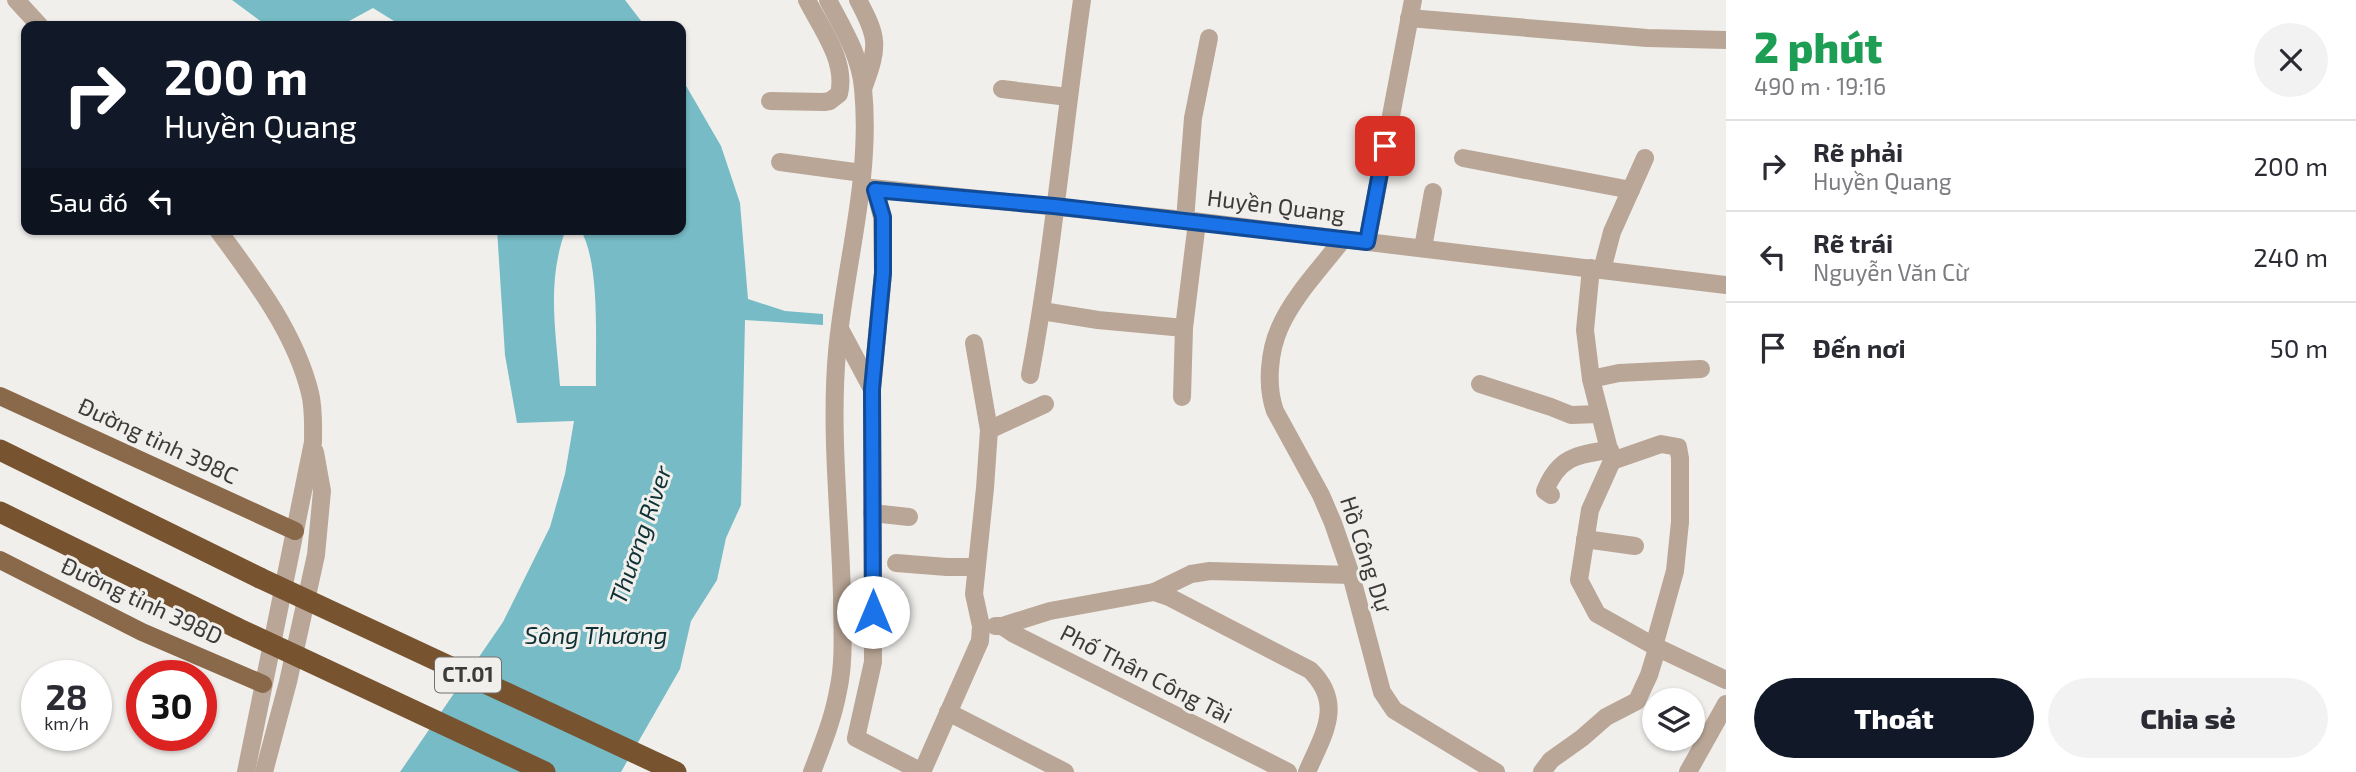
<!DOCTYPE html>
<html lang="vi">
<meta charset="utf-8">
<style>
:root{--surface:#fff;--page:#f2f2f3;--text:#2b2b33;--muted:#7c7c81;--line:#e1e1e2;--accent:#111827}
body{margin:0;font-family:"Exo 2",sans-serif;background:var(--page);color:var(--text);height:100vh;display:flex;flex-direction:column;font-size:26px;white-space:nowrap}
*{box-sizing:border-box;margin:0}
p{font-size:23px;color:var(--muted)}
.icon{flex:none;width:38px;height:38px;fill:none;stroke:currentColor;stroke-width:2;stroke-linecap:round;stroke-linejoin:round}
.map{position:relative;flex:1;overflow:hidden}
.details{display:flex;flex-direction:column;background:var(--surface);width:630px}
.details>*{flex:none}
.top-card{position:absolute;left:21px;top:21px;width:665px;height:214px;border-radius:14px;box-shadow:0 2px 5px #0004;background:#111827;color:#fff;overflow:hidden}
.buttons{position:absolute;left:1642px;top:688px;display:grid;gap:14px}
.buttons a{display:grid;place-items:center;width:63px;height:63px;border-radius:50%;background:var(--surface);box-shadow:0 2px 5px #0004;font-size:35px}
.speed{position:absolute;left:21px;top:660px;display:flex;gap:14px;font-size:35px;font-weight:700;text-align:center}
.speed>*{display:grid;place-content:center;width:91px;height:91px;border-radius:50%;background:var(--surface);box-shadow:0 2px 5px #0004;line-height:1}
.speed small{font-size:18px;font-weight:400}
.speed .limit{border:10px solid #d22;background:#fff;color:#111}
.pin{position:absolute;display:grid;place-items:center;width:60px;height:60px;color:#fff;margin:-30px;border-radius:14px;box-shadow:0 4px 10px #0006}
.me{position:absolute;width:77px;margin:-38px;rotate:0deg;stroke-linejoin:round;filter:drop-shadow(0 0 5px #0008)}
.turn{display:flex;align-items:center;gap:24px;height:147px;padding:0 28px;font-size:32px}
.turn .icon{width:91px;height:91px;stroke-width:2.5}
.turn b{display:block;font-size:49px;line-height:60px}
.then{display:flex;align-items:center;height:66px;padding:0 28px;background:#0003;gap:14px;font-size:26px}
.round{display:grid;place-items:center;flex:none;width:74px;height:74px;border-radius:37px;background:var(--page)}
.headline{display:flex;align-items:center;justify-content:space-between;height:119px;padding:0 28px}
h1{font-size:42px;font-weight:800;line-height:52px;color:#1e9e55}
.action{display:flex;gap:14px;margin-top:auto;padding:14px 28px}
.action a{flex:1;height:80px;border-radius:42px;background:var(--accent);color:#fff;font-size:28px;font-weight:800;line-height:80px;text-align:center}
.action a+a{background:var(--page);color:var(--text)}
ul{padding:0;list-style:none}
li{display:flex;align-items:center;gap:21px;height:91px;padding:0 28px;border-top:2px solid var(--line)}
li div{flex:1}
li b{display:block;font-size:26px}
li em{font-style:normal}
main{display:flex;flex:1;min-height:0}
.map>svg:first-child{display:block}
.water{fill:#76bbc5}
.lines{fill:none;stroke-linecap:round;stroke-linejoin:round}
.minor{stroke:#b9a696;stroke-width:18}
.major{stroke:#8a694b;stroke-width:18}
.highway{stroke:#78532f;stroke-width:21}
.highway-bridge{stroke:#78532f;stroke-width:21}
.route-casing{stroke:#114b97;stroke-width:18}
.route{stroke:#1a73e8;stroke-width:12}
.labels{text-anchor:middle;stroke-width:6;stroke-linejoin:round;paint-order:stroke}
.shield{fill:#f1efec;stroke:#72716f;stroke-width:2}
.shield-label{font-size:21px;font-weight:bold;fill:#3c3b3a}
.street-label{font-size:23px;fill:#3c3b3a;stroke:#f1efec}
.water-label{font-size:24px;font-style:italic;fill:#0e3136;stroke:#f1efec}
</style>
<main>
<div class="map">
<svg width="1726" height="772" viewBox="0 0 1726 772">
<rect width="100%" height="100%" fill="#f1efec"/>
<!-- water -->
<g class="water">
<path d="M232,0H625L645,26H402L373,8L340,26H267Z"/>
<path d="M681,77L721,146L740,203L748,299L785,311L823,314V325L745,320L741,505L726,538L717,580L691,621L680,669L621,772H400L503,622L550,527L565,474L574,421L517,423L505,355L497,229H566C546,282 556,331 560,386H596C595,344 601,263 580,229H681Z"/>
</g>
<g class="lines">
<!-- minor -->
<g class="minor">
<path d="M16,0L40,26"/>
<path d="M858,0C878,37 879,46 864,86"/>
<path d="M1409,18L1647,38L1726,40"/>
<path d="M1002,89L1068,97"/>
<path d="M770,101L824,102L830,101L839,94C847,61 821,28 807,0"/>
<path d="M1463,158L1631,190"/>
<path d="M780,162L862,173"/>
<path d="M862,187L1185,220L1726,285"/>
<path d="M875,190L882,217L883,273L872,389L873,662L856,738L922,772"/>
<path d="M1185,220L1193,118L1209,38"/>
<path d="M217,229C254,279 295,332 310,393C314,409 313,426 313,442L246,772"/>
<path d="M1343,239C1322,267 1294,295 1280,327C1269,351 1266,386 1275,411L1321,495L1333,523L1351,575L1382,692L1394,710L1496,772"/>
<path d="M1367,242L1413,0"/>
<path d="M1423,248L1433,192"/>
<path d="M1591,268L1585,330L1591,379L1612,461L1590,510L1579,580L1597,614L1654,646"/>
<path d="M1602,270L1612,232L1645,158"/>
<path d="M1042,311L1098,320L1184,328"/>
<path d="M840,329L872,389"/>
<path d="M1030,375C1053,251 1064,125 1082,0"/>
<path d="M1591,379L1619,373L1701,369"/>
<path d="M1480,384L1551,407L1571,415L1600,414"/>
<path d="M1182,397L1184,328L1197,222"/>
<path d="M989,430L1045,404"/>
<path d="M1612,461L1661,444L1678,447L1680,458V522L1675,571L1654,646L1726,680"/>
<path d="M1551,495L1545,491C1558,458 1576,454 1610,450"/>
<path d="M872,513L909,517"/>
<path d="M1585,539L1635,546"/>
<path d="M896,563L947,567H976"/>
<path d="M1154,592L1191,574L1210,571L1351,575"/>
<path d="M995,626H1002L1014,634L1288,772"/>
<path d="M1002,626L1050,611L1154,592L1169,597L1310,670C1345,704 1323,735 1307,772"/>
<path d="M948,712L1065,772"/>
<path d="M264,772L288,682L316,555L322,491L315,452"/>
<path d="M812,772C822,746 833,719 838,691C845,660 842,627 842,596C840,515 830,433 837,352C845,264 872,178 863,88C860,55 843,29 828,0"/>
<path d="M922,772L980,641L981,626L974,594L985,488L989,430L974,343"/>
<path d="M1542,772L1551,760L1582,738L1606,717L1637,701L1649,675L1657,649"/>
<path d="M1688,772L1726,704"/>
</g>
<!-- major -->
<g class="major">
<path d="M0,396L295,531"/>
<path d="M0,560L142,632L263,684"/>
</g>
<!-- highway -->
<g class="highway">
<path d="M0,450L260,578"/>
<path d="M0,512L237,628"/>
</g>
<!-- highway-bridge -->
<g class="highway-bridge">
<path d="M260,578L676,772"/>
<path d="M237,628L545,772"/>
</g>
</g>
<g class="lines">
<!-- route casing -->
<g class="route-casing">
<path id="route" d="M873,612L872,389L883,273V217L875,190L1054,206L1367,242L1385,146"/>
</g>
<!-- route -->
<use href="#route" class="route"/>
</g>
<g class="labels">
<!-- shield labels -->
<rect class="shield" x="435" y="657.5" width="66" height="35" rx="5"/>
<g class="shield-label">
<text x="468" y="682">CT.01</text>
</g>
<!-- street labels -->
<g class="street-label">
<text transform="translate(1276 206) rotate(7)" y="8">Huyền Quang</text>
<text transform="translate(158 441) rotate(25)" y="8">Đường tỉnh 398C</text>
<text transform="translate(1366 554) rotate(72)" y="8">Hồ Công Dự</text>
<text transform="translate(142 601) rotate(25)" y="8">Đường tỉnh 398D</text>
<text transform="translate(1146 674) rotate(27)" y="8">Phố Thân Công Tài</text>
</g>
<!-- water labels -->
<g class="water-label">
<text transform="translate(641 535) rotate(-71)" y="8">Thương River</text>
<text x="596" y="644">Sông Thương</text>
</g>
</g>
</svg>
<div class="buttons">
<a><svg class="icon" aria-label="layers" viewBox="0 0 24 24"><path d="M12 4l9 5-9 5-9-5zM3 14l9 5 9-5"/></svg></a>
</div>
<div class="speed"><div>28<small>km/h</small></div><div class="limit">30</div></div>
<div class="pin" style="left:1385px;top:146px;background:#d93025"><svg class="icon" aria-label="arrive" viewBox="0 0 24 24"><path d="M6 21V4h12l-3 4 3 4H6"/></svg></div>
<svg class="me" style="left:873px;top:612px" viewBox="-20 -20 40 40"><circle r="19" fill="#fff"/><path d="M0-13L10 11 0 6-10 11z" fill="#1a73e8"/></svg>
<div class="top-card">
<div class="turn"><svg class="icon" aria-label="right" viewBox="0 0 24 24"><path d="M7 20v-9h11M14 6l5 5-5 5"/></svg><div><b>200 m</b>Huyền Quang</div></div>
<div class="then">Sau đó<svg class="icon" aria-label="left" viewBox="0 0 24 24"><path d="M17 20v-9H6M10 6l-5 5 5 5"/></svg></div>
</div>
</div>
<section class="details">
<div class="headline"><div><h1>2 phút</h1><p>490 m · 19:16</p></div><a class="round"><svg class="icon" aria-label="close" viewBox="0 0 24 24"><path d="M6 6l12 12M18 6L6 18"/></svg></a></div>
<ul>
<li><svg class="icon" aria-label="right" viewBox="0 0 24 24"><path d="M7 20v-9h11M14 6l5 5-5 5"/></svg><div><b>Rẽ phải</b><p>Huyền Quang</p></div><em>200 m</em></li>
<li><svg class="icon" aria-label="left" viewBox="0 0 24 24"><path d="M17 20v-9H6M10 6l-5 5 5 5"/></svg><div><b>Rẽ trái</b><p>Nguyễn Văn Cừ</p></div><em>240 m</em></li>
<li><svg class="icon" aria-label="arrive" viewBox="0 0 24 24"><path d="M6 21V4h12l-3 4 3 4H6"/></svg><div><b>Đến nơi</b></div><em>50 m</em></li>
</ul>
<div class="action"><a>Thoát</a><a>Chia sẻ</a></div>
</section>
</main>
